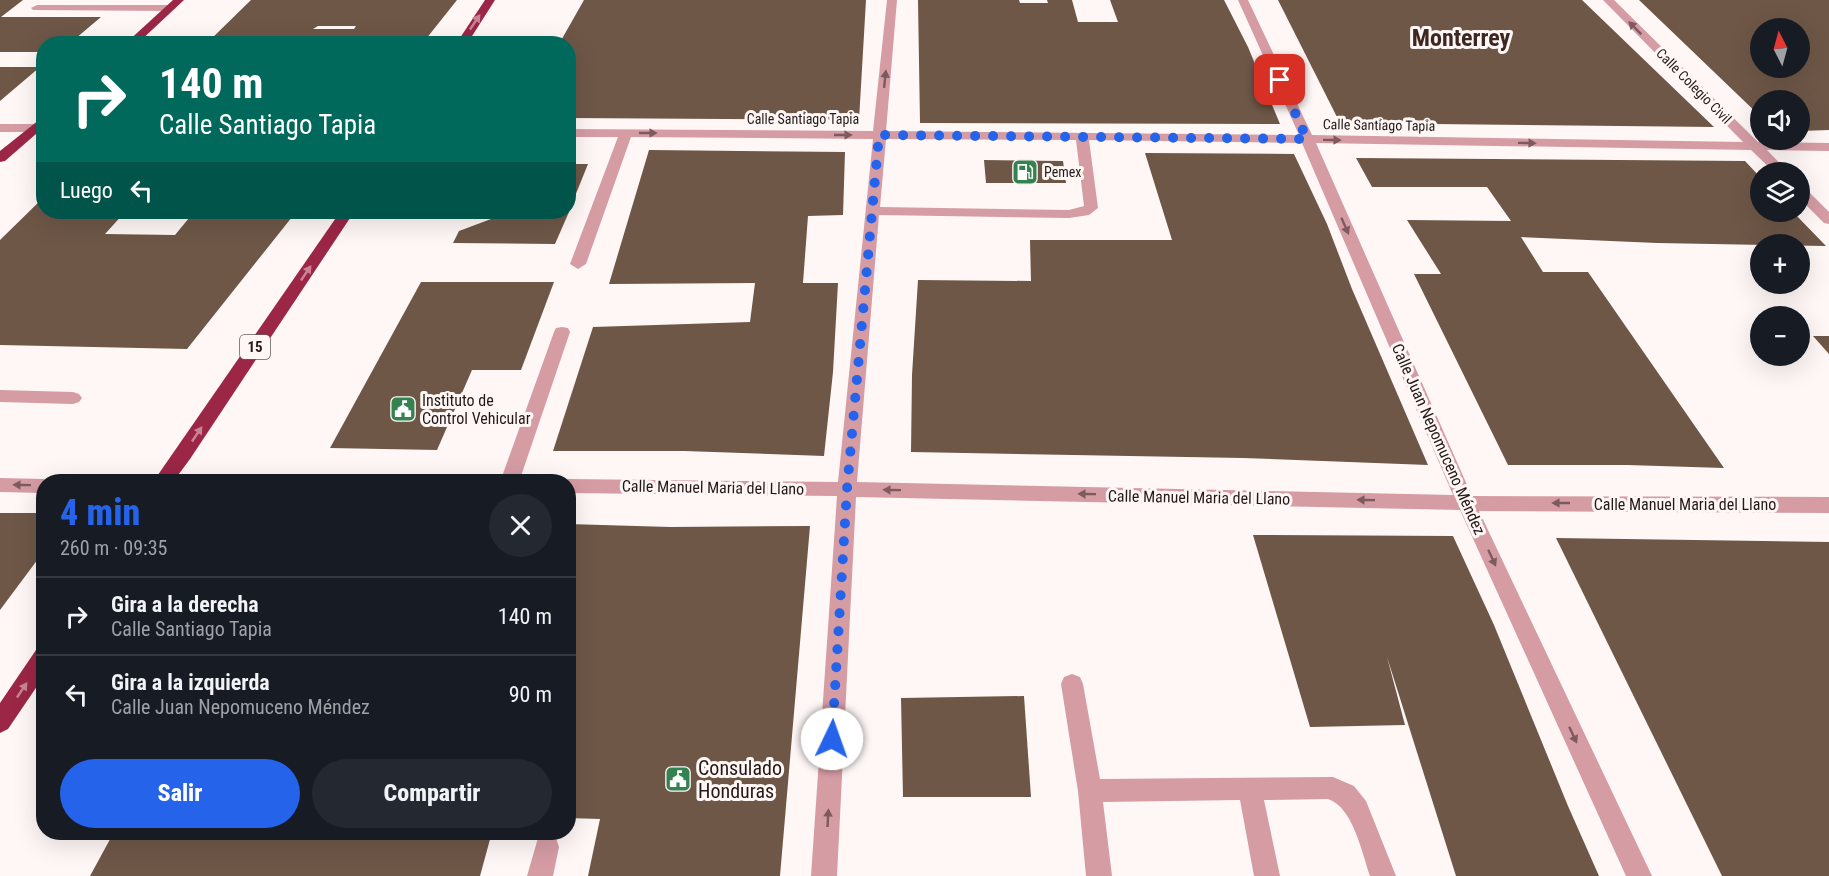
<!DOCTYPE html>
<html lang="es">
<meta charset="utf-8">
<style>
:root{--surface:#171b24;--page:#242831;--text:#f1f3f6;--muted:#9ea1a6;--line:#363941;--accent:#2563eb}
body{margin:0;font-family:"Roboto Condensed",sans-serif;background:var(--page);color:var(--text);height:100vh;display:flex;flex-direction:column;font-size:22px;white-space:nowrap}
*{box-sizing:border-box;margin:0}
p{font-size:20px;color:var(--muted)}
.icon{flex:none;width:33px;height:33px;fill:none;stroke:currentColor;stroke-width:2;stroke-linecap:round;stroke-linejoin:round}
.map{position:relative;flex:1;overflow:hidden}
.panel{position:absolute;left:36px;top:474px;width:540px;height:366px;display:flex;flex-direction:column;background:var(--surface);border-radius:24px;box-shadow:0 6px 24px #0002}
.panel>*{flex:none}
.banner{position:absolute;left:36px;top:36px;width:540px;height:183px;border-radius:24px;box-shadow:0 6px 24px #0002;background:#00695c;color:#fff;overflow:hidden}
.needle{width:39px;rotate:354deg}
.tools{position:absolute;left:1750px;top:18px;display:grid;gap:12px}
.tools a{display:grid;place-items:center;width:60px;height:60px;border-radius:50%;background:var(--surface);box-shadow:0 6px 24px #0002;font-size:30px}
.pin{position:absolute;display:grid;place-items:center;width:51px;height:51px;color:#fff;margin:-26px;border-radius:12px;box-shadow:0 3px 9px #0006}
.me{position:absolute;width:66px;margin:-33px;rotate:3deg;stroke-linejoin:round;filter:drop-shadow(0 0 4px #0008)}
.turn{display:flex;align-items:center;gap:21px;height:126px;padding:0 24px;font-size:27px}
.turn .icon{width:78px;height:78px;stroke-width:2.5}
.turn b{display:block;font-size:42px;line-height:51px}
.then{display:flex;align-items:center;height:57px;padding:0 24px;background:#0003;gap:12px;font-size:22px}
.round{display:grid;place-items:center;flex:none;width:63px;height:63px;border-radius:32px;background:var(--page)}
.summary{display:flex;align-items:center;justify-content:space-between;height:102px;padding:0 24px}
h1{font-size:36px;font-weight:800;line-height:45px;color:var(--accent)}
.cta{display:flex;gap:12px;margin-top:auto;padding:12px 24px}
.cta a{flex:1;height:69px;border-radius:36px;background:var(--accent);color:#fff;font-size:24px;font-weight:800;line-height:69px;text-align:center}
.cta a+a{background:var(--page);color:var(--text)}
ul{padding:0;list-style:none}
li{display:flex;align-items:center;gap:18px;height:78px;padding:0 24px;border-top:2px solid var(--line)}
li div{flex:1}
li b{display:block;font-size:22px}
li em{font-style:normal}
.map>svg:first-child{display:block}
.building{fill:#6e5747;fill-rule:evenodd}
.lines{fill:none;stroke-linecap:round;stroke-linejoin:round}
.minor{fill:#d59ca4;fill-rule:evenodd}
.highway{fill:#9b2646;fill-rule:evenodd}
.oneway{fill:#c88495}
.oneway2{fill:#7c5a5d}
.route{stroke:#2563eb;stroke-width:10;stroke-dasharray:0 18}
.labels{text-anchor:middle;stroke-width:6;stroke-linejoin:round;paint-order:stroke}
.far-street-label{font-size:14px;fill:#241916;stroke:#fef7f6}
.far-poi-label{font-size:14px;fill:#241916;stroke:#fef7f6;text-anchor:start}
.shield{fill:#fef7f6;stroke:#655c59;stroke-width:1.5}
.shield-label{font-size:15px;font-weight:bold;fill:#241916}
.poi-label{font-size:16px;fill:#241916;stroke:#fef7f6;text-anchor:start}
.street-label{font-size:16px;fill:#241916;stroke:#fef7f6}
.near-poi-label{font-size:20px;fill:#241916;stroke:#fef7f6;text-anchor:start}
.far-town-label{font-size:24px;font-weight:bold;fill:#3f2721;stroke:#fef7f6}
</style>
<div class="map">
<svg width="1829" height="876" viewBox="0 0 1829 876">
<rect width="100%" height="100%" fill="#fef7f6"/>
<!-- building -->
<g class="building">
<path d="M0,0H23L1,17H101L69,44H44V52H0Z"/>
<path d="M251,0H457L422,44H206ZM318,26H356L354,29H313Z"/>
<path d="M584,0H866L859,120L568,118V44H559Z"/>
<path d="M918,0H1019L1020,3H1048L1047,0H1072L1078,22H1118L1110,0H1224L1248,47L1280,124L920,123Z"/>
<path d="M1278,0H1582L1714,127L1340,123Z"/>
<path d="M1639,0H1829V130L1800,131V100H1761V117ZM1761,28H1800V68H1761Z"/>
<path d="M0,67H40L0,101Z"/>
<path d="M649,150L845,152L843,215L808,216L803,283H838L833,372L824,456L684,451H553L593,327L750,322L755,283L609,284Z"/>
<path d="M1145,153L1294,154L1327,224L1352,289L1428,465L1243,458L911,452L912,375L918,280L1031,281L1030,240H1172Z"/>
<path d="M1356,158L1745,161L1761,178V212H1793L1826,246L1657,243L1521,237L1543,272H1588L1724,468L1627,465H1508L1414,274H1441L1407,220L1511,221L1487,187H1372Z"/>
<path d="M984,160L1063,161L1066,183H986Z"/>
<path d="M568,164H588L569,211H568Z"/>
<path d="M44,197V212H125L105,234L175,235L194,212H296L187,349L0,345V240Z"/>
<path d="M492,212H569L555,244L453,243L459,231L491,219Z"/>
<path d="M421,282H554L521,370H472L437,450L330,448Z"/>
<path d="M1813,336H1829V354Z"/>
<path d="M0,513H44V551L0,610Z"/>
<path d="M568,524L670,527L810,526L780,876H588L600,819L568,818Z"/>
<path d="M1253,535L1453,536L1494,625L1568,806L1599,876H1456L1387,657L1405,725L1310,727Z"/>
<path d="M1556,538L1829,542V876H1722Z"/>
<path d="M1024,696L1031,797H903L901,698Z"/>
<path d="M114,832H492L480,876H90Z"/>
</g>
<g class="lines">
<!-- minor -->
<g class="minor">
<path d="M887,0H897L886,131L1299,135L1238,0H1248L1312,135L1743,142L1603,0H1614L1758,142L1829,143V151L1767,150L1788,172H1774L1751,150L1316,143L1472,496L1829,497V513L1479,511L1652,876H1626L1460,510L856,497L837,876H811L837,496L568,493V482H561L568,479L838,482L873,139L631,137L586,264L578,269L570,264L618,137H568V129L873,131ZM886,139L1076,140L1084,206L1069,210L880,207ZM1089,140L1302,143L1453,495L857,482L879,215L1069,218L1089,215L1098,208Z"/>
<path d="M37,5H170L176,8L170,11L33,10L31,8Z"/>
<rect x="0" y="124" width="44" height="8"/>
<path d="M1800,187L1805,188L1829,212V224L1824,223L1800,199Z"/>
<path d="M562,327L568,328L570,332L519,482H500L554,332L556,328Z"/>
<path d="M0,390L73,392L79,394L82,398L79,402L73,404L0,402Z"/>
<path d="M0,478L44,479L51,482H44V493L0,492Z"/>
<path d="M1072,674L1080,677L1083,684L1100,779L1333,777L1354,786L1366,801L1396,876H1370C1362,853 1353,807 1328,799L1264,800L1280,876H1254L1240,800L1103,802L1112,876H1086L1078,791L1061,684L1064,677Z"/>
<path d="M547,835L556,838L559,847L553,876H527L538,838Z"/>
</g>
<!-- highway -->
<g class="highway">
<path d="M173,0H184L137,44H125Z"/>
<path d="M485,0H495L467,44H456Z"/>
<path d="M44,116V127L5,161L0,162V151Z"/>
<path d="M340,212H354L190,459L173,482H153Z"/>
<path d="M44,648V676L8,729L0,733V703L36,650Z"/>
</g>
</g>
<!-- one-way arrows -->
<defs><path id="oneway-solid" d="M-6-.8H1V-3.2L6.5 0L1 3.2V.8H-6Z" transform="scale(1.5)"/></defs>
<g class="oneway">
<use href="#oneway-solid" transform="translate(475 22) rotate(-56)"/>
<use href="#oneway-solid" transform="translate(306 273) rotate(-56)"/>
<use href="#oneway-solid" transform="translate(197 434) rotate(-56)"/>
<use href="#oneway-solid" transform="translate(22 690) rotate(-56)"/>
</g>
<g class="oneway2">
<use href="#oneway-solid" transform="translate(1635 28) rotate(-135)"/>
<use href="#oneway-solid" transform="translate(885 79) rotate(-84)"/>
<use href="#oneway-solid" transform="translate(648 133)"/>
<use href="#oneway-solid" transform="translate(843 135)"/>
<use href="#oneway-solid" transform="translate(1332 140) rotate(1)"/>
<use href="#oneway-solid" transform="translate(1527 143) rotate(1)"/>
<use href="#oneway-solid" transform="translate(1345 226) rotate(66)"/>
<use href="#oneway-solid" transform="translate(22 485) rotate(-179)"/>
<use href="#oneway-solid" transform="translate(892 490) rotate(-179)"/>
<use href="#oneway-solid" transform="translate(1087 494) rotate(-179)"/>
<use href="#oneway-solid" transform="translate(1366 500) rotate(-179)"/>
<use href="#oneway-solid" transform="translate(1561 503) rotate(-180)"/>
<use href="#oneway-solid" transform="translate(1492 558) rotate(65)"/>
<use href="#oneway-solid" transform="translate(1573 735) rotate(65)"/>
<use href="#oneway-solid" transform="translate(828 818) rotate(-87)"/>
</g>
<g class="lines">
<!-- route -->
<path class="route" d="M832,739L847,489L879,135L1307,139L1280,80"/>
</g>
<!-- icons -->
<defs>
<g id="fuel-square" transform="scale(1.35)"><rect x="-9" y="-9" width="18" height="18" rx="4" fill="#358251" stroke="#fef7f6"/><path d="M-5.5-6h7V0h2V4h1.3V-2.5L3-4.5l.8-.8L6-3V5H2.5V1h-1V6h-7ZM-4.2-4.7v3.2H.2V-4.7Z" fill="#fff"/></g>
<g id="civic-square" transform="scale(1.35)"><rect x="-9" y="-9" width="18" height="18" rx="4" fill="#358251" stroke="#fef7f6"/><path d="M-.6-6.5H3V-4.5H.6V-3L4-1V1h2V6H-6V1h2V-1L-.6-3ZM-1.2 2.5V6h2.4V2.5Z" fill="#fff"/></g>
</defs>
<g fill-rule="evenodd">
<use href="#fuel-square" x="1025" y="172"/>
<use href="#civic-square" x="403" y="409"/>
<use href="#civic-square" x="678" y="779"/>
</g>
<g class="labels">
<!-- far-street labels -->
<g class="far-street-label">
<text transform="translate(1694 86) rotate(45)" y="5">Calle Colegio Civil</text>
<text x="803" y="124">Calle Santiago Tapia</text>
<text transform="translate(1379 125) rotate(1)" y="5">Calle Santiago Tapia</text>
</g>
<!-- far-poi labels -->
<g class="far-poi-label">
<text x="1044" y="177">Pemex</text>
</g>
<!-- shield labels -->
<rect class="shield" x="240" y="335" width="30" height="24" rx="4.5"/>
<g class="shield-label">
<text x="255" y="352">15</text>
</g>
<!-- poi labels -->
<g class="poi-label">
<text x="422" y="406">Instituto de<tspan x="422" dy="18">Control Vehicular</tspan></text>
</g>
<!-- street labels -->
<g class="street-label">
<text transform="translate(1439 439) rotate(66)" y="6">Calle Juan Nepomuceno Méndez</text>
<text transform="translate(713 487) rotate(1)" y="6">Calle Manuel Maria del Llano</text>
<text transform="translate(1199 497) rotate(1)" y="6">Calle Manuel Maria del Llano</text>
<text x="1685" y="510">Calle Manuel Maria del Llano</text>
</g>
<!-- near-poi labels -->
<g class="near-poi-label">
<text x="698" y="775">Consulado<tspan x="698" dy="23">Honduras</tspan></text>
</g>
<!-- far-town labels -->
<g class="far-town-label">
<text x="1461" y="46">Monterrey</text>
</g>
</g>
</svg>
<div class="tools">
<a><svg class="needle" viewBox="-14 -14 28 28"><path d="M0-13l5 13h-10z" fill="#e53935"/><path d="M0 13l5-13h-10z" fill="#9ea1a6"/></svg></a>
<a><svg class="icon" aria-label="sound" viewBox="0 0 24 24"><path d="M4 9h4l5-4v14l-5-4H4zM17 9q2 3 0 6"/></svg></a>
<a><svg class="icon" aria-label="layers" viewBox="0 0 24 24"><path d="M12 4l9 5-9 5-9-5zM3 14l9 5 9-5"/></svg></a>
<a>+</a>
<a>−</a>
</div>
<div class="pin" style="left:1280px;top:80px;background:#d93025"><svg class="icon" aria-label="arrive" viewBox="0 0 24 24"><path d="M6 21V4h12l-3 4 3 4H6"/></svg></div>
<svg class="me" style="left:832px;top:739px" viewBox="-20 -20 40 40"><circle r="19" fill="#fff"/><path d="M0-13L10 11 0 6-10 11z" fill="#2563eb"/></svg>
<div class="banner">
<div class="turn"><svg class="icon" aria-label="right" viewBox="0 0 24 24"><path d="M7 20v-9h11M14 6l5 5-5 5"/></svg><div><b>140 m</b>Calle Santiago Tapia</div></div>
<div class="then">Luego<svg class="icon" aria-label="left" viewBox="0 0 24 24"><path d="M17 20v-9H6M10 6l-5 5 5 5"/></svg></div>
</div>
<section class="panel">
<div class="summary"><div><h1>4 min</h1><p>260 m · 09:35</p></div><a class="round"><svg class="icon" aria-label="close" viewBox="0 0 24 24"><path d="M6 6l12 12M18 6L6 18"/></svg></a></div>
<ul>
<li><svg class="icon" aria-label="right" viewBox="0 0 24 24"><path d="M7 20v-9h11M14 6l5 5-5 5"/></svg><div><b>Gira a la derecha</b><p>Calle Santiago Tapia</p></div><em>140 m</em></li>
<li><svg class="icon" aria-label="left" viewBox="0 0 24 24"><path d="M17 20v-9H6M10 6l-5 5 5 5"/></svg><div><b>Gira a la izquierda</b><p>Calle Juan Nepomuceno Méndez</p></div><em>90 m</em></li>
</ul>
<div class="cta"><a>Salir</a><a>Compartir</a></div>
</section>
</div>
